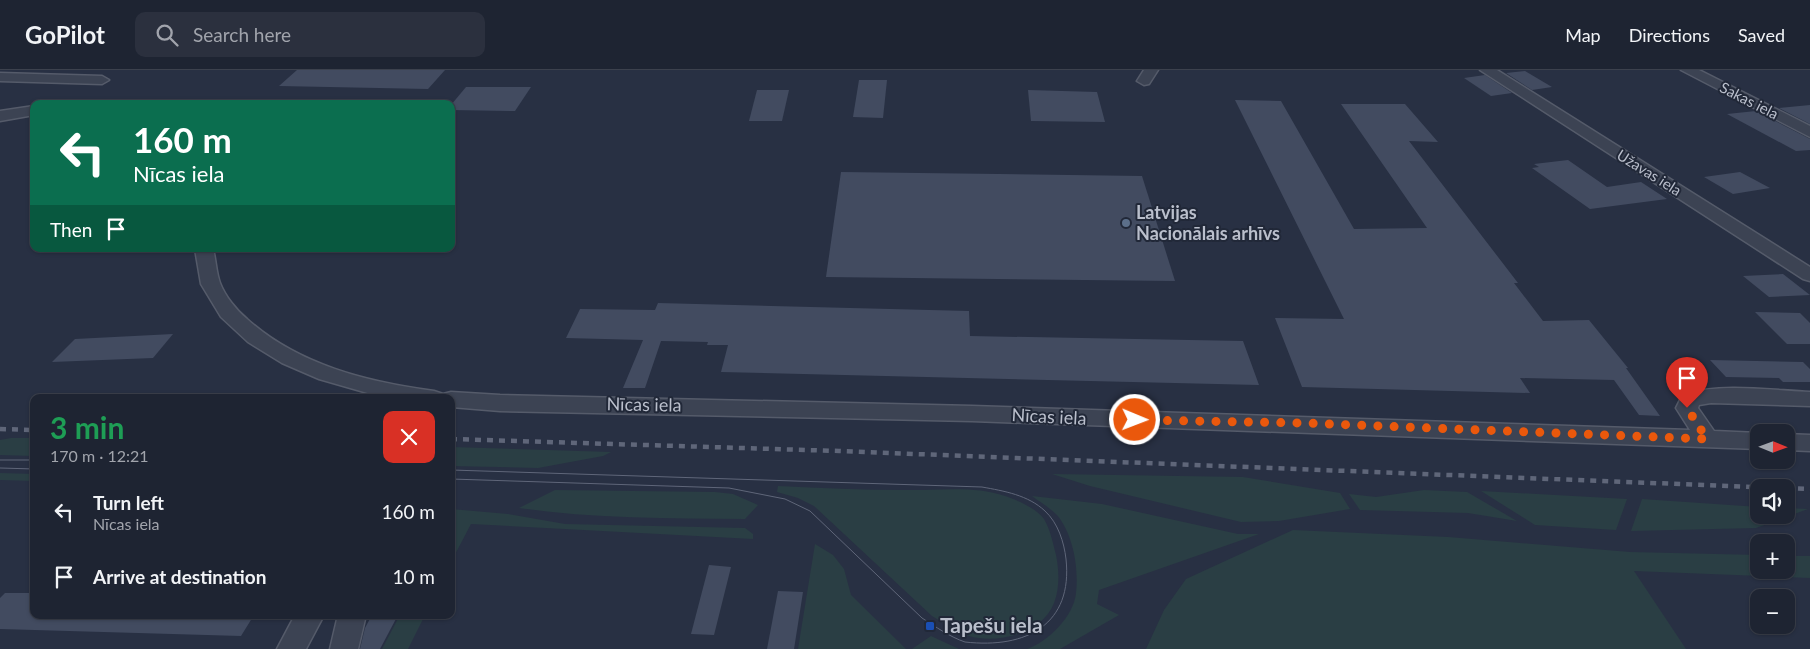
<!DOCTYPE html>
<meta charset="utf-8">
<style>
:root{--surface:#1e2432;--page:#2b303e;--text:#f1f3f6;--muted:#a1a4ac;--line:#3c414d}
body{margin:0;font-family:Lato,sans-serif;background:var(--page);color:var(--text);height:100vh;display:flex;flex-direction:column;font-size:19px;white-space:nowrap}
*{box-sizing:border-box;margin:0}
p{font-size:16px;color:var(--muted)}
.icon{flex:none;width:28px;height:28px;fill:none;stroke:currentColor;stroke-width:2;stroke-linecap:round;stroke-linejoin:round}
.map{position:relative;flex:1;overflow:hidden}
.panel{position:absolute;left:30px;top:324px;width:425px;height:225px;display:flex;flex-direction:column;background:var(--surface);border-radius:10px;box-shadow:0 1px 4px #0004,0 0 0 1px var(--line)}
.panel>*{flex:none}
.top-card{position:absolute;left:30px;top:30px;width:425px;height:152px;border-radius:10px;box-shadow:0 1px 4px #0004,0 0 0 1px var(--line);background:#0b6e4f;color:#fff;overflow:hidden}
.needle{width:32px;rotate:91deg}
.tools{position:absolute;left:1750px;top:354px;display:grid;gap:10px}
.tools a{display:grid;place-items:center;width:45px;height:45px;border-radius:10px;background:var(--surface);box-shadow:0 1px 4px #0004,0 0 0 1px var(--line);font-size:25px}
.pin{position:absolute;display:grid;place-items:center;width:42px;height:42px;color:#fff;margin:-51px -21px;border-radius:50% 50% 50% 0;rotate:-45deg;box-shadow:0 0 5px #0007}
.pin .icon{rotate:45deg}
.me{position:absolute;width:55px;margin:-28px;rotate:91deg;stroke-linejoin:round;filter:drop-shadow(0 0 4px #0008)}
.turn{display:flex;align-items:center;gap:18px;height:105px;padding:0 20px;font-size:22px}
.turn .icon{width:65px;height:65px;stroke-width:2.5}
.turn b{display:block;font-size:35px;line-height:42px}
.then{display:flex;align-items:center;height:48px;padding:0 20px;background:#0003;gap:10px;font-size:19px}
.round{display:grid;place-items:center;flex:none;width:52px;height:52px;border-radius:10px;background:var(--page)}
.overview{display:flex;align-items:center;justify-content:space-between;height:85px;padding:0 20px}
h1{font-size:30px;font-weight:700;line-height:38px;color:#1e9e55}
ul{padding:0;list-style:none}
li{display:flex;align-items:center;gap:15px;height:65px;padding:0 20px}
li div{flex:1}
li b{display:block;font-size:19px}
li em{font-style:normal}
header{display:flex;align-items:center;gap:30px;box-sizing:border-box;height:70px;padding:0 25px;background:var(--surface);border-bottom:1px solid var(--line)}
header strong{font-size:24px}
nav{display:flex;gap:28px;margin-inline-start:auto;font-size:18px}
.search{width:350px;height:45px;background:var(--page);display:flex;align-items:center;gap:12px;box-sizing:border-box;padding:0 18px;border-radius:10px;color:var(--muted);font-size:19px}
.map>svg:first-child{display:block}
.green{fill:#2a3e44}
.building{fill:#424b60}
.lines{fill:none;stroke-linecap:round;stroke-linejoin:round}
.minor-casing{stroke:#555b6a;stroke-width:3}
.minor{fill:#3c4353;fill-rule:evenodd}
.tram{stroke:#5f6679;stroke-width:1}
.rail{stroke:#5f6679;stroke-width:4.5;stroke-dasharray:6 6;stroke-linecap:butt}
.route{stroke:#ea580c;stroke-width:9;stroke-dasharray:0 16.2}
.service-dot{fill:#5c6f8a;stroke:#212838;stroke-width:2}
.transit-dot{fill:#1a4fb4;stroke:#212838;stroke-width:2}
.labels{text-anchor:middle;stroke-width:4;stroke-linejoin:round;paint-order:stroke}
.far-street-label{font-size:15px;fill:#babfcc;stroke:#212838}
.poi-label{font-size:18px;font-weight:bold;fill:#babfcc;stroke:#212838;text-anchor:start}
.street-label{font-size:18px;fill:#babfcc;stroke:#212838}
.near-poi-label{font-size:21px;font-weight:bold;fill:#babfcc;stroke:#212838;text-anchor:start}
</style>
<header>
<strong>GoPilot</strong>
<div class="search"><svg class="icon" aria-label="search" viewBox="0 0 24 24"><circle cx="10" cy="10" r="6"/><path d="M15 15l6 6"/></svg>Search here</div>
<nav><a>Map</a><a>Directions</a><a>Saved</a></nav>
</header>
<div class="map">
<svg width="1810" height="579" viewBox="0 0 1810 579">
<rect width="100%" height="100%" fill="#283043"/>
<!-- green -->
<g class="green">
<path d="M11,368H34V386L0,385V370Z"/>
<path d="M451,377L611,382L603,386L538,398L451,396Z"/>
<path d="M0,403L34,404V411L0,410Z"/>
<path d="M1052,404L1243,407L1340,423L1350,439L1279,451L1241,452L1090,416Z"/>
<path d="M778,416C820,418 862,420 903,420C935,421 974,415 1005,426C1017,430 1036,438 1044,449C1050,459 1053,473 1056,485C1059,500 1060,518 1054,533C1042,564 997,574 969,566C955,562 944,553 932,546L814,436L798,428L777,422Z"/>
<path d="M555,420L715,422L733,424L758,435L745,449C670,448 594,449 519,438Z"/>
<path d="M1424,420L1467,422L1517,451L1468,443L1360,440L1349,424L1376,427Z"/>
<path d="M1481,421L1627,429L1616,460L1535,455Z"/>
<path d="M1032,426L1102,434L1238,464H1259L1099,520L1097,534L1119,545L1060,579H1027C1048,572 1074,546 1076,523C1079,498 1073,464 1057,445C1050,438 1040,432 1032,426Z"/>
<path d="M1642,429L1759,437V445H1786V438L1808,439L1756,458L1631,461Z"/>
<path d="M451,439L508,444L565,454L745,458L753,464V469L471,454L451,492Z"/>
<path d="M1293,460L1448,467L1630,482L1759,485V500H1786V486H1810V508L1634,501L1686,579H1146L1164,540L1186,509Z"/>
<path d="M815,474L833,485L844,499L851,525L906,579H798Z"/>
<path d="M400,545H425L408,579H382Z"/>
<path d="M931,566L959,579H912Z"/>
</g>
<!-- building -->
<g class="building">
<path d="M297,0H445L428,19L279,16Z"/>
<path d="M1525,1L1552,17L1532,20L1506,3Z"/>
<path d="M1485,5L1512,23L1491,26L1464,8Z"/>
<path d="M859,10H887L883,48L853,47Z"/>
<path d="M466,17H531L515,41L451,40V35Z"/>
<path d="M757,20H789L782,51H749Z"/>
<path d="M1028,20L1097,22L1105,52L1031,51Z"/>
<path d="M1235,30L1281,31L1354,159L1427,158L1341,34H1405L1438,72L1409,71L1518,213H1514L1543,251L1589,250L1628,298H1626L1660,346L1639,345L1614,310L1520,308L1530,323L1302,317L1275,248L1344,249Z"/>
<path d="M1810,35V54L1779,38Z"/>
<path d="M1756,41L1810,69V80L1796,81L1727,44Z"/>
<path d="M1568,90L1607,117L1641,112L1667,129L1590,139L1532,98L1539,97L1534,94Z"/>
<path d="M841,102L1142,106L1175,211L826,207Z"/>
<path d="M1740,102L1770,118L1733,124L1704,107Z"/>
<path d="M1783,204L1810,225L1769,227L1743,206Z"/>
<path d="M658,233L969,241L970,266L1243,271L1259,315L721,302L728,275H707L708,272L661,271L645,318H623L643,270L566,268L580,239L655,240Z"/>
<path d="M1755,242L1800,243L1810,253V274H1787Z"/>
<path d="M173,264L153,288L52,292L75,269Z"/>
<path d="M1710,290L1803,292L1810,299V312H1783L1779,308L1726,307Z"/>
<path d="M709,495L731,497L714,565L691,564Z"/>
<path d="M778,521L803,522L794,579H767Z"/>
<path d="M5,523H34V545H254L241,566L0,559V528Z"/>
<path d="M372,545H398L380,579H360L365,558Z"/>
</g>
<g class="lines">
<!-- minor casing -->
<g class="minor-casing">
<g id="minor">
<path d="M1144,0H1158L1149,14L1144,15L1137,11Z"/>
<path d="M1480,0H1497L1810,197V211L1803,209Z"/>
<path d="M1681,0H1699L1810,56V67Z"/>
<path d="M0,3L102,6L109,10L102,14L0,11Z"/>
<path d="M34,36V45L0,51V41Z"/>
<path d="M195,179H213C216,190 216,202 220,213C225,226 236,240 247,249C298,295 367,312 434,321L443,324L451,322L500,325L972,336L1690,360L1676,338L1683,324C1723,313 1769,320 1810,322V336L1711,333L1699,335L1698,338L1714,361L1759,363V379L972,351L500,341L451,337V328H385L319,309L282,293L248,272L221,247L201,214Z"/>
<path d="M1786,364L1810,365V381L1786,380Z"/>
<path d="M295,545H324L306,579H277Z"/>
<path d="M338,545H366L358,579H330Z"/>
</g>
</g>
<!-- minor -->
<use href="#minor" class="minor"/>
<!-- tram -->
<g class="tram">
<path d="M0,390H34"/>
<path d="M0,398L34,399"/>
<path d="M451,400L982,417C1004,421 1028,425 1045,441C1058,453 1064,472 1066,489C1073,554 1027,579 965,572C950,567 936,557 922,548L810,441L785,429L729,418L451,409"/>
</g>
<!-- rail -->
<g class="rail">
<path d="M0,359L34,360"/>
<path d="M451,369L839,381L1780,418"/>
<path d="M1786,418L1810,419"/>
</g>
</g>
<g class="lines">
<!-- route -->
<path class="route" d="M1135,350L1304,353L1707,369L1687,338"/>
</g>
<!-- markers -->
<circle class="service-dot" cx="1126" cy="153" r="5"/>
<rect class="transit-dot" x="925" y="551" width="10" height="10" rx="2.5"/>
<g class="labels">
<!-- far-street labels -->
<g class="far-street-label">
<text transform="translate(1749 31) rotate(27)" y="5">Sakas iela</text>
<text transform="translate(1649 103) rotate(32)" y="5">Užavas iela</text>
</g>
<!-- poi labels -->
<g class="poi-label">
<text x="1136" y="149">Latvijas<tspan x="1136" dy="21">Nacionālais arhīvs</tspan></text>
</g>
<!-- street labels -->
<g class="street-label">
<text transform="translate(644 335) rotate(1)" y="6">Nīcas iela</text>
<text transform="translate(1049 347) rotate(3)" y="6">Nīcas iela</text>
</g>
<!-- near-poi labels -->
<g class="near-poi-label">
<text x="940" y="563">Tapešu iela</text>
</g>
</g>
</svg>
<div class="tools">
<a><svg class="needle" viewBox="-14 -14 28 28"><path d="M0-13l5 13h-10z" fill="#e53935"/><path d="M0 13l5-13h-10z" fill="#a1a4ac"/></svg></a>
<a><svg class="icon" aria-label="sound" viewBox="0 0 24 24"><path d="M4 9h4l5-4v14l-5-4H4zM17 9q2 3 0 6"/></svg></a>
<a>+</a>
<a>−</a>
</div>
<div class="pin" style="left:1687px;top:338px;background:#d93025"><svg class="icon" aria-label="arrive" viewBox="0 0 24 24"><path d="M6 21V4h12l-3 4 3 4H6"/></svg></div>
<svg class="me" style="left:1135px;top:350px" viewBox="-20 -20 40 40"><circle r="17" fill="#ea580c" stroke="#fff" stroke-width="3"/><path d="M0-11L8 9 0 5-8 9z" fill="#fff"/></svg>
<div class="top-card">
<div class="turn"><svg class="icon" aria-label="left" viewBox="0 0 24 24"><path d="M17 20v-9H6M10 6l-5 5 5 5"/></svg><div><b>160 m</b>Nīcas iela</div></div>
<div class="then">Then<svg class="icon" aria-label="arrive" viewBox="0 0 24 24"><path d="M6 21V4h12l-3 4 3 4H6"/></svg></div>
</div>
<section class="panel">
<div class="overview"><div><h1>3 min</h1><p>170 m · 12:21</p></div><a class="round" style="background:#d93025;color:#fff"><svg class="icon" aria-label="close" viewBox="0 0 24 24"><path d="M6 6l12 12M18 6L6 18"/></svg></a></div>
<ul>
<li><svg class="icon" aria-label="left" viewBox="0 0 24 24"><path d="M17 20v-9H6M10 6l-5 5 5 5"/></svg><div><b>Turn left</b><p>Nīcas iela</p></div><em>160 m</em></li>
<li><svg class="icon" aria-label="arrive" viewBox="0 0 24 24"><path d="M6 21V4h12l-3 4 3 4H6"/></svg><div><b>Arrive at destination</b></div><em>10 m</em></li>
</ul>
</section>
</div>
